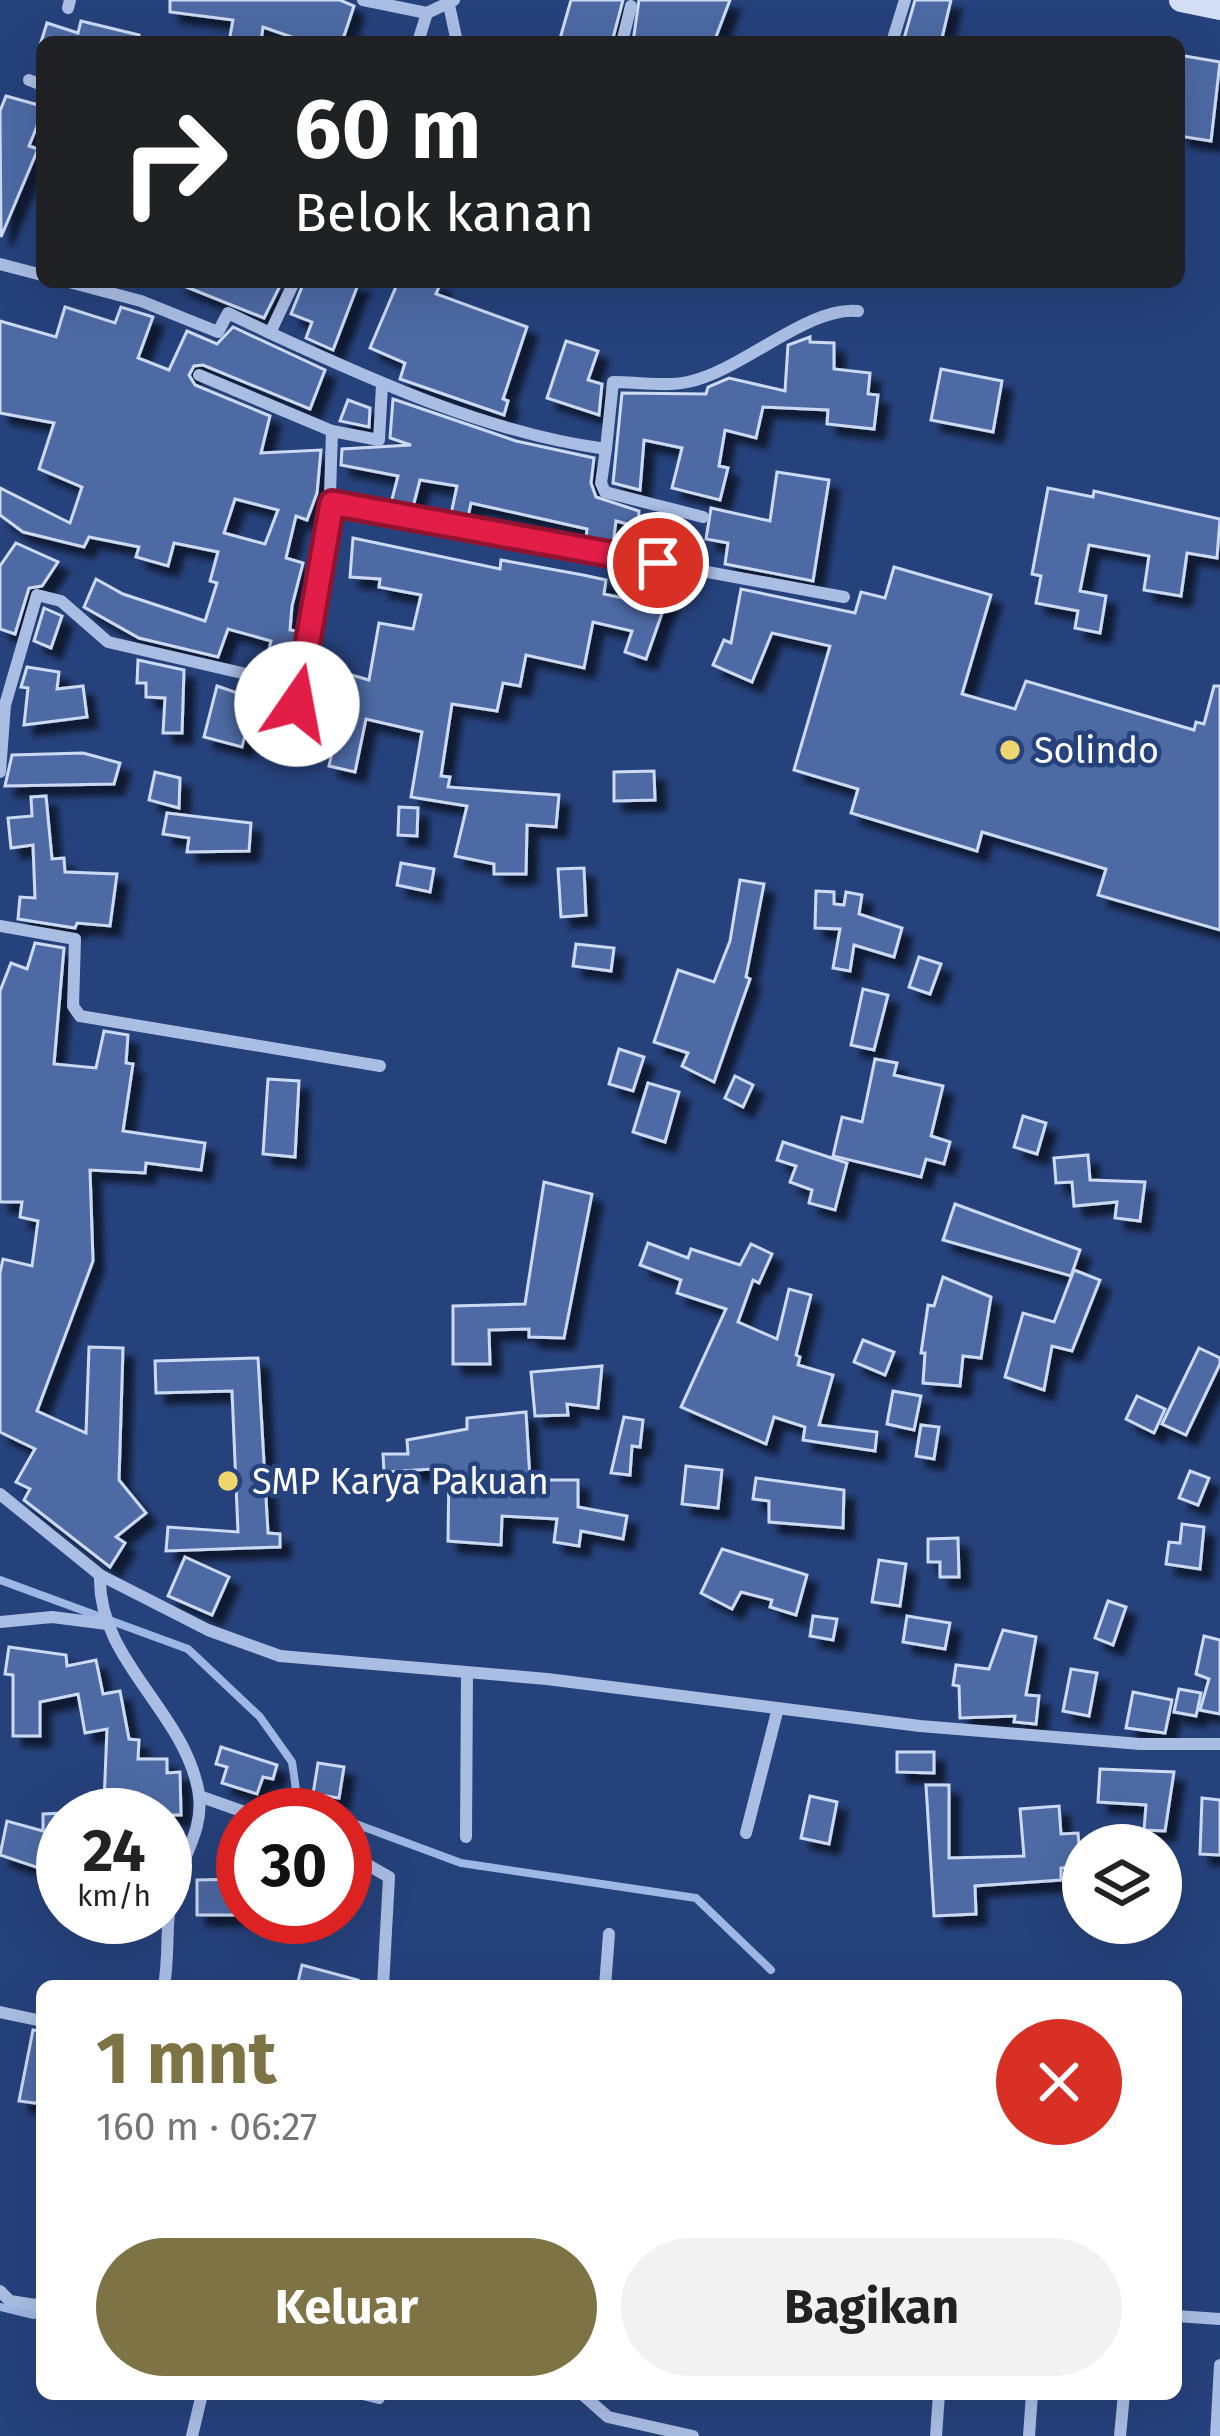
<!DOCTYPE html>
<html lang="id">
<meta charset="utf-8">
<style>
:root{--surface:#fff;--page:#f2f2f2;--text:#222;--muted:#767676;--accent:#7e7345}
body{margin:0;font-family:"Fira Sans",sans-serif;background:var(--page);color:var(--text);height:100vh;display:flex;flex-direction:column;font-size:45px;white-space:nowrap}
*{box-sizing:border-box;margin:0}
p{font-size:39px;color:var(--muted)}
.icon{flex:none;width:66px;height:66px;fill:none;stroke:currentColor;stroke-width:2;stroke-linecap:round;stroke-linejoin:round}
.map{position:relative;flex:1;overflow:hidden}
.drawer{position:absolute;left:36px;top:1980px;width:1146px;height:420px;display:flex;flex-direction:column;background:var(--surface);border-radius:18px;box-shadow:0 12px 48px #0002}
.drawer>*{flex:none}
.banner{position:absolute;left:36px;top:36px;width:1149px;height:252px;border-radius:18px;box-shadow:0 12px 48px #0002;background:#202124;color:#fff;overflow:hidden}
.buttons{position:absolute;left:1062px;top:1824px;display:grid;gap:24px}
.buttons a{display:grid;place-items:center;width:120px;height:120px;border-radius:50%;background:var(--surface);box-shadow:0 12px 48px #0002;font-size:60px}
.speed{position:absolute;left:36px;top:1788px;display:flex;gap:24px;font-size:60px;font-weight:700;text-align:center}
.speed>*{display:grid;place-content:center;width:156px;height:156px;border-radius:50%;background:var(--surface);box-shadow:0 12px 48px #0002;line-height:1}
.speed small{font-size:30px;font-weight:400}
.speed .limit{border:18px solid #d22;background:#fff;color:#111}
.pin{position:absolute;display:grid;place-items:center;width:102px;height:102px;color:#fff;margin:-51px;border:6px solid #fff;border-radius:50%;box-shadow:0 3px 12px #0007}
.me{position:absolute;width:132px;margin:-66px;rotate:12deg;stroke-linejoin:round;filter:drop-shadow(0 0 9px #0008)}
.turn{display:flex;align-items:center;gap:42px;height:252px;padding:0 60px;font-size:54px}
.turn .icon{width:156px;height:156px;stroke-width:2.5}
.turn b{display:block;font-size:84px;line-height:102px}
.round{display:grid;place-items:center;flex:none;width:126px;height:126px;border-radius:63px;background:var(--page)}
.overview{display:flex;align-items:center;justify-content:space-between;height:204px;padding:0 60px}
h1{font-size:72px;font-weight:700;line-height:90px;color:var(--accent)}
.action{display:flex;gap:24px;margin-top:auto;padding:24px 60px}
.action a{flex:1;height:138px;border-radius:72px;background:var(--accent);color:#fff;font-size:48px;font-weight:700;line-height:138px;text-align:center}
.action a+a{background:var(--page);color:var(--text)}
.map>svg:first-child{display:block}
.lines{fill:none;stroke-linecap:round;stroke-linejoin:round}
.stream{stroke:#9eb8e5;stroke-width:8}
.building{fill:#4e6ba4;stroke:#cddaf4;stroke-width:3;fill-rule:evenodd;filter:url(#shadow)}
.street{stroke:#aabee4;stroke-width:12}
.secondary{stroke:#d3def4;stroke-width:24}
.route-casing{stroke:#92132f;stroke-width:30}
.route{stroke:#e11d48;stroke-width:21}
.poi-dot{fill:#eed66f;stroke:#26427c;stroke-width:4.5}
.labels{text-anchor:middle;stroke-width:9;stroke-linejoin:round;paint-order:stroke}
.poi-label{font-size:36px;fill:#fff;stroke:#26427c;text-anchor:start}
</style>
<div class="map">
<svg width="1220" height="2436" viewBox="0 0 1220 2436">
<defs>
<filter id="shadow"><feDropShadow dx="10" dy="10" stdDeviation="3" flood-color="#0009"/></filter>
</defs>
<rect width="100%" height="100%" fill="#26427c"/>
<g class="lines">
<!-- stream -->
<g class="stream">
<path d="M0,1580L188,1649L260,1717L292,1762L297,1797L333,1815"/>
<path d="M345,1820L461,1863L696,1898L771,1970"/>
<path d="M0,2307L34,2315L42,2292"/>
</g>
</g>
<!-- building -->
<g class="building">
<path d="M170,0H340L354,6L342,42H306L263,27L261,42H229L233,20L170,12Z"/>
<path d="M571,0H623L612,42H559Z"/>
<path d="M639,0H730L714,42H633Z"/>
<path d="M915,0H951L941,42H903Z"/>
<path d="M81,21L139,35V42H41L47,23L78,33Z"/>
<path d="M1179,55L1220,62L1211,141L1179,136Z"/>
<path d="M6,96L42,106V114L29,146L38,149L1,237L0,111Z"/>
<path d="M174,282H282L264,318Z"/>
<path d="M304,282H359L333,350L306,338L312,322L291,314Z"/>
<path d="M398,282H441L436,294L527,327L503,399L508,401L504,415L400,379L405,363L370,348Z"/>
<path d="M65,307L115,323L121,307L153,317L138,358L169,370L187,331L217,344L233,327L325,370L310,409L203,365L194,366L189,375L195,385L270,416L261,453L321,450L317,493L307,520L296,516L286,558L303,563L292,606L290,630L297,631L292,658L268,654L271,641L228,629L218,657L139,638L84,607L96,579L123,594L205,621L217,583L210,581L218,552L174,543L168,566L136,557L139,547L89,537L84,547L23,532L0,515V488L70,523L82,487L39,469L54,423L0,413V321L56,337ZM235,499L278,510L265,544L224,533Z"/>
<path d="M810,337V342L834,343V369L870,373L868,394L878,395L874,429L827,424L828,410L763,407L756,438L725,430L719,466L728,468L720,500L672,488L682,448L644,440L640,490L613,483L622,393L706,394L708,387L729,378L785,391L788,345Z"/>
<path d="M566,341L598,351L588,380L602,384L599,415L547,398Z"/>
<path d="M941,369L1002,381L993,432L931,420Z"/>
<path d="M393,399L516,441L594,458L591,483L596,497L639,511L638,527L616,521L613,544L586,539L587,529L471,503L468,517L451,514L457,486L420,480L413,507L391,503L398,476L341,465L342,449L411,445L390,438Z"/>
<path d="M348,400L370,408L369,427L340,421Z"/>
<path d="M777,472L829,480L813,581L725,564L728,543L706,539L711,508L770,521Z"/>
<path d="M1048,488L1093,497L1094,491L1220,519L1217,558L1187,553L1181,596L1144,590L1149,556L1089,545L1080,591L1106,596L1100,633L1075,628L1078,611L1036,603L1041,576L1032,574Z"/>
<path d="M353,538L500,569L501,560L583,575L606,580L604,594L642,602L645,591L667,599L646,659L625,652L632,631L593,622L584,668L526,655L520,686L503,683L497,711L452,704L441,776L450,777L448,787L559,795L556,827L527,825L526,874H494V864L455,856L467,806L411,797L422,732L366,719L355,772L329,766L342,707L309,698L317,665L369,680L379,623L413,629L421,595L379,587L380,579L350,577Z"/>
<path d="M16,543L58,562L42,586L29,588L15,634L0,629V566Z"/>
<path d="M894,567L991,595L962,694L1015,709L1026,681L1194,730L1196,722L1204,724L1214,686H1220V930L1098,895L1106,869L982,832L977,851L851,813L858,789L794,770L830,646L772,633L752,682L713,665L724,640L731,643L741,589L855,613L861,592L885,598Z"/>
<path d="M44,608L62,616L51,648L34,641Z"/>
<path d="M138,660L184,670L182,733H163L165,698L146,697V683H137Z"/>
<path d="M27,667L59,672L57,689L83,686L87,717L24,725L28,688L21,687Z"/>
<path d="M217,686L284,709L278,735L247,727L242,747L204,737Z"/>
<path d="M83,753L120,763L114,784L5,786L12,755Z"/>
<path d="M654,771L655,800L614,801V772Z"/>
<path d="M155,772L180,778L179,808L149,800Z"/>
<path d="M46,796L52,859L64,858L65,872L117,874L110,926L77,923L75,928L18,919L20,897L35,898L33,845L11,848L8,818L32,816L31,797Z"/>
<path d="M399,807L418,808L417,836L398,835Z"/>
<path d="M167,813L251,823L249,851L187,852L189,838L163,834Z"/>
<path d="M401,863L434,869L430,892L397,885Z"/>
<path d="M584,868L586,915L561,917L558,869Z"/>
<path d="M740,880L764,884L746,977L750,979L714,1082L682,1066L688,1053L654,1042L678,970L714,982L730,941Z"/>
<path d="M816,891L834,892V904L844,905L846,892L862,895L859,914L902,928L894,957L854,945L850,971L833,968L840,929L815,928Z"/>
<path d="M35,943L64,948L54,1064L96,1068L104,1031L128,1035L126,1063L133,1064L123,1131L205,1143L201,1170L146,1163L145,1173L90,1170L93,1261L37,1411L86,1433L89,1347L123,1348L119,1480L146,1513L116,1537L125,1543L110,1567L24,1500L30,1489L16,1482L35,1449L0,1432V1273L3,1259L32,1266L38,1221L20,1217L22,1202H0V991L11,963L27,969Z"/>
<path d="M576,944L614,948L611,971L573,966Z"/>
<path d="M919,957L941,964L930,994L909,987Z"/>
<path d="M863,989L888,995L874,1050L851,1045Z"/>
<path d="M619,1049L644,1057L633,1091L609,1084Z"/>
<path d="M875,1059L897,1063L894,1075L943,1086L931,1136L950,1142L944,1164L926,1159L921,1177L833,1156L842,1117L862,1122Z"/>
<path d="M735,1076L753,1085L743,1107L725,1098Z"/>
<path d="M268,1079L299,1081L295,1157L263,1154Z"/>
<path d="M648,1083L679,1092L665,1142L633,1132Z"/>
<path d="M1023,1116L1046,1123L1037,1154L1014,1147Z"/>
<path d="M783,1142L847,1163L835,1210L809,1203L812,1190L790,1182L796,1166L777,1160Z"/>
<path d="M1088,1155L1090,1180L1145,1182L1140,1221L1115,1218L1117,1202L1074,1206L1072,1182L1056,1183L1054,1158Z"/>
<path d="M544,1182L592,1194L564,1338L529,1337V1329L489,1330L490,1364H453V1306L525,1304Z"/>
<path d="M955,1204L1080,1250L1071,1276L943,1240Z"/>
<path d="M648,1243L688,1258L691,1249L740,1265L751,1244L772,1254L759,1283L753,1280L738,1322L777,1339L789,1289L811,1295L796,1355L800,1357L798,1365L833,1375L819,1425L877,1432L875,1451L803,1440L805,1427L774,1417L766,1444L681,1407L726,1309L677,1293L681,1280L640,1265Z"/>
<path d="M1074,1270L1100,1280L1072,1351L1052,1346L1044,1390L1005,1377L1023,1313L1054,1322Z"/>
<path d="M943,1277L991,1297L981,1358L963,1356L960,1386L923,1383L925,1353H921L928,1305L934,1306Z"/>
<path d="M863,1340L894,1352L885,1375L854,1362Z"/>
<path d="M1199,1348L1220,1358V1364L1186,1435L1162,1424Z"/>
<path d="M258,1358L268,1533L280,1534V1547L166,1551L168,1527L238,1532L232,1391L156,1393L155,1361Z"/>
<path d="M602,1366L598,1408L567,1404L568,1415L535,1416L531,1372Z"/>
<path d="M893,1391L921,1396L914,1430L887,1424Z"/>
<path d="M1137,1396L1165,1409L1154,1433L1126,1419Z"/>
<path d="M526,1412L530,1480H578V1507L627,1516L623,1539L581,1531L579,1546L554,1542L557,1519L502,1516L501,1545L448,1541L449,1468L384,1472L383,1454H408L407,1440L467,1429V1418Z"/>
<path d="M624,1417L643,1420L640,1447L632,1446L630,1475L611,1473Z"/>
<path d="M921,1425L939,1427L934,1459L916,1456Z"/>
<path d="M686,1466L722,1470L718,1508L682,1504Z"/>
<path d="M1190,1471L1209,1478L1198,1505L1179,1498Z"/>
<path d="M756,1478L844,1490L843,1528L769,1522V1501L753,1499Z"/>
<path d="M1182,1524L1204,1527L1200,1569L1166,1564L1169,1542L1180,1543Z"/>
<path d="M958,1538L959,1577H940V1562H928V1539Z"/>
<path d="M722,1549L807,1575L796,1615L770,1607L772,1600L741,1592L732,1609L701,1593Z"/>
<path d="M185,1557L229,1577L212,1615L168,1596Z"/>
<path d="M879,1560L906,1564L900,1606L872,1602Z"/>
<path d="M1108,1601L1126,1607L1113,1645L1095,1638Z"/>
<path d="M813,1616L837,1619L833,1640L810,1636Z"/>
<path d="M907,1616L950,1623L945,1649L903,1642Z"/>
<path d="M1003,1630L1036,1637L1026,1695L1039,1696L1036,1724L1014,1722L1015,1716L960,1718L959,1686L953,1685L956,1665L989,1669Z"/>
<path d="M1204,1636L1220,1640V1714L1200,1710L1209,1679L1196,1674Z"/>
<path d="M9,1647L66,1655L67,1666L96,1660L103,1694L120,1691L129,1739L139,1740L138,1759H167V1773L180,1772L181,1815H145L104,1803L107,1729L85,1733L78,1694L40,1702V1736H13V1675L5,1674Z"/>
<path d="M1071,1669L1097,1673L1089,1716L1063,1711Z"/>
<path d="M1179,1689L1201,1693L1196,1716L1174,1712Z"/>
<path d="M1133,1692L1172,1700L1165,1733L1126,1728Z"/>
<path d="M221,1747L277,1765L273,1779L263,1777L257,1794L222,1783L227,1767L216,1764Z"/>
<path d="M897,1752H934V1773L897,1772Z"/>
<path d="M318,1763L344,1767L339,1798L313,1794Z"/>
<path d="M1100,1769L1174,1772L1165,1831L1144,1830L1146,1805L1098,1802Z"/>
<path d="M926,1785H949V1858L1024,1856L1020,1809L1059,1806L1061,1834L1078,1833L1081,1867L1061,1868V1880L975,1886L976,1914L934,1916Z"/>
<path d="M810,1796L837,1802L829,1844L801,1838Z"/>
<path d="M1202,1798L1220,1800V1855L1200,1854Z"/>
<path d="M63,1813V1876L0,1855L7,1821L43,1831V1814Z"/>
<path d="M241,1879L242,1915H197V1880Z"/>
<path d="M302,1965L358,1980L357,1986H297Z"/>
<path d="M33,2030L42,2031V2104L19,2101Z"/>
</g>
<g class="lines">
<!-- street -->
<g class="street">
<path d="M363,0L427,13L454,0"/>
<path d="M449,5L457,42"/>
<path d="M68,8L70,0"/>
<path d="M418,42L427,13"/>
<path d="M622,42L631,6"/>
<path d="M892,42L905,0"/>
<path d="M29,80L42,85"/>
<path d="M0,264L42,275"/>
<path d="M69,282L141,301L218,332L228,313L270,333L294,282"/>
<path d="M270,333C376,382 489,433 606,449L613,382C636,382 665,387 688,382C742,371 807,306 858,311"/>
<path d="M199,375L332,431L379,440L382,385"/>
<path d="M606,449L601,483L605,492L703,517"/>
<path d="M332,503L844,597"/>
<path d="M0,772L5,705L37,595L61,601L108,642L242,673L297,704L329,526L332,431"/>
<path d="M0,926L75,939L73,1006L80,1016L380,1066"/>
<path d="M0,1494L100,1575L208,1630L280,1656L547,1679L920,1726L1140,1744H1220"/>
<path d="M100,1575C97,1659 182,1709 198,1789C207,1832 176,1864 170,1904C166,1930 169,1958 164,1986"/>
<path d="M0,1622L52,1617L107,1624"/>
<path d="M199,1796L253,1815"/>
<path d="M746,1833L777,1712"/>
<path d="M466,1837L467,1674"/>
<path d="M345,1852L389,1877L383,1986"/>
<path d="M605,1986L609,1934"/>
<path d="M0,2012L42,2021"/>
<path d="M0,2291L10,2301L42,2306"/>
<path d="M1176,2316L1220,2319"/>
<path d="M363,2394L379,2398"/>
<path d="M582,2394L608,2417L693,2436"/>
<path d="M192,2436L202,2394"/>
<path d="M936,2436L939,2394"/>
<path d="M1029,2436L1032,2394"/>
<path d="M1120,2436L1124,2394"/>
<path d="M1216,2436L1220,2365"/>
</g>
<!-- secondary -->
<path class="secondary" d="M1181,0L1220,8"/>
</g>
<g class="lines">
<!-- route casing -->
<g class="route-casing">
<path id="route" d="M297,704L332,503L658,563"/>
</g>
<!-- route -->
<use href="#route" class="route"/>
</g>
<!-- markers -->
<g class="poi-dot">
<circle cx="1010" cy="750" r="12"/>
<circle cx="228" cy="1481" r="12"/>
</g>
<g class="labels">
<!-- poi labels -->
<g class="poi-label">
<text x="1034" y="763">Solindo</text>
<text x="252" y="1494">SMP Karya Pakuan</text>
</g>
</g>
</svg>
<div class="buttons">
<a><svg class="icon" aria-label="layers" viewBox="0 0 24 24"><path d="M12 4l9 5-9 5-9-5zM3 14l9 5 9-5"/></svg></a>
</div>
<div class="speed"><div>24<small>km/h</small></div><div class="limit">30</div></div>
<div class="pin" style="left:658px;top:563px;background:#d93025"><svg class="icon" aria-label="arrive" viewBox="0 0 24 24"><path d="M6 21V4h12l-3 4 3 4H6"/></svg></div>
<svg class="me" style="left:297px;top:704px" viewBox="-20 -20 40 40"><circle r="19" fill="#fff"/><path d="M0-13L10 11 0 6-10 11z" fill="#e11d48"/></svg>
<div class="banner">
<div class="turn"><svg class="icon" aria-label="right" viewBox="0 0 24 24"><path d="M7 20v-9h11M14 6l5 5-5 5"/></svg><div><b>60 m</b>Belok kanan</div></div>
</div>
<section class="drawer">
<div class="overview"><div><h1>1 mnt</h1><p>160 m · 06:27</p></div><a class="round" style="background:#d93025;color:#fff"><svg class="icon" aria-label="close" viewBox="0 0 24 24"><path d="M6 6l12 12M18 6L6 18"/></svg></a></div>
<div class="action"><a>Keluar</a><a>Bagikan</a></div>
</section>
</div>
